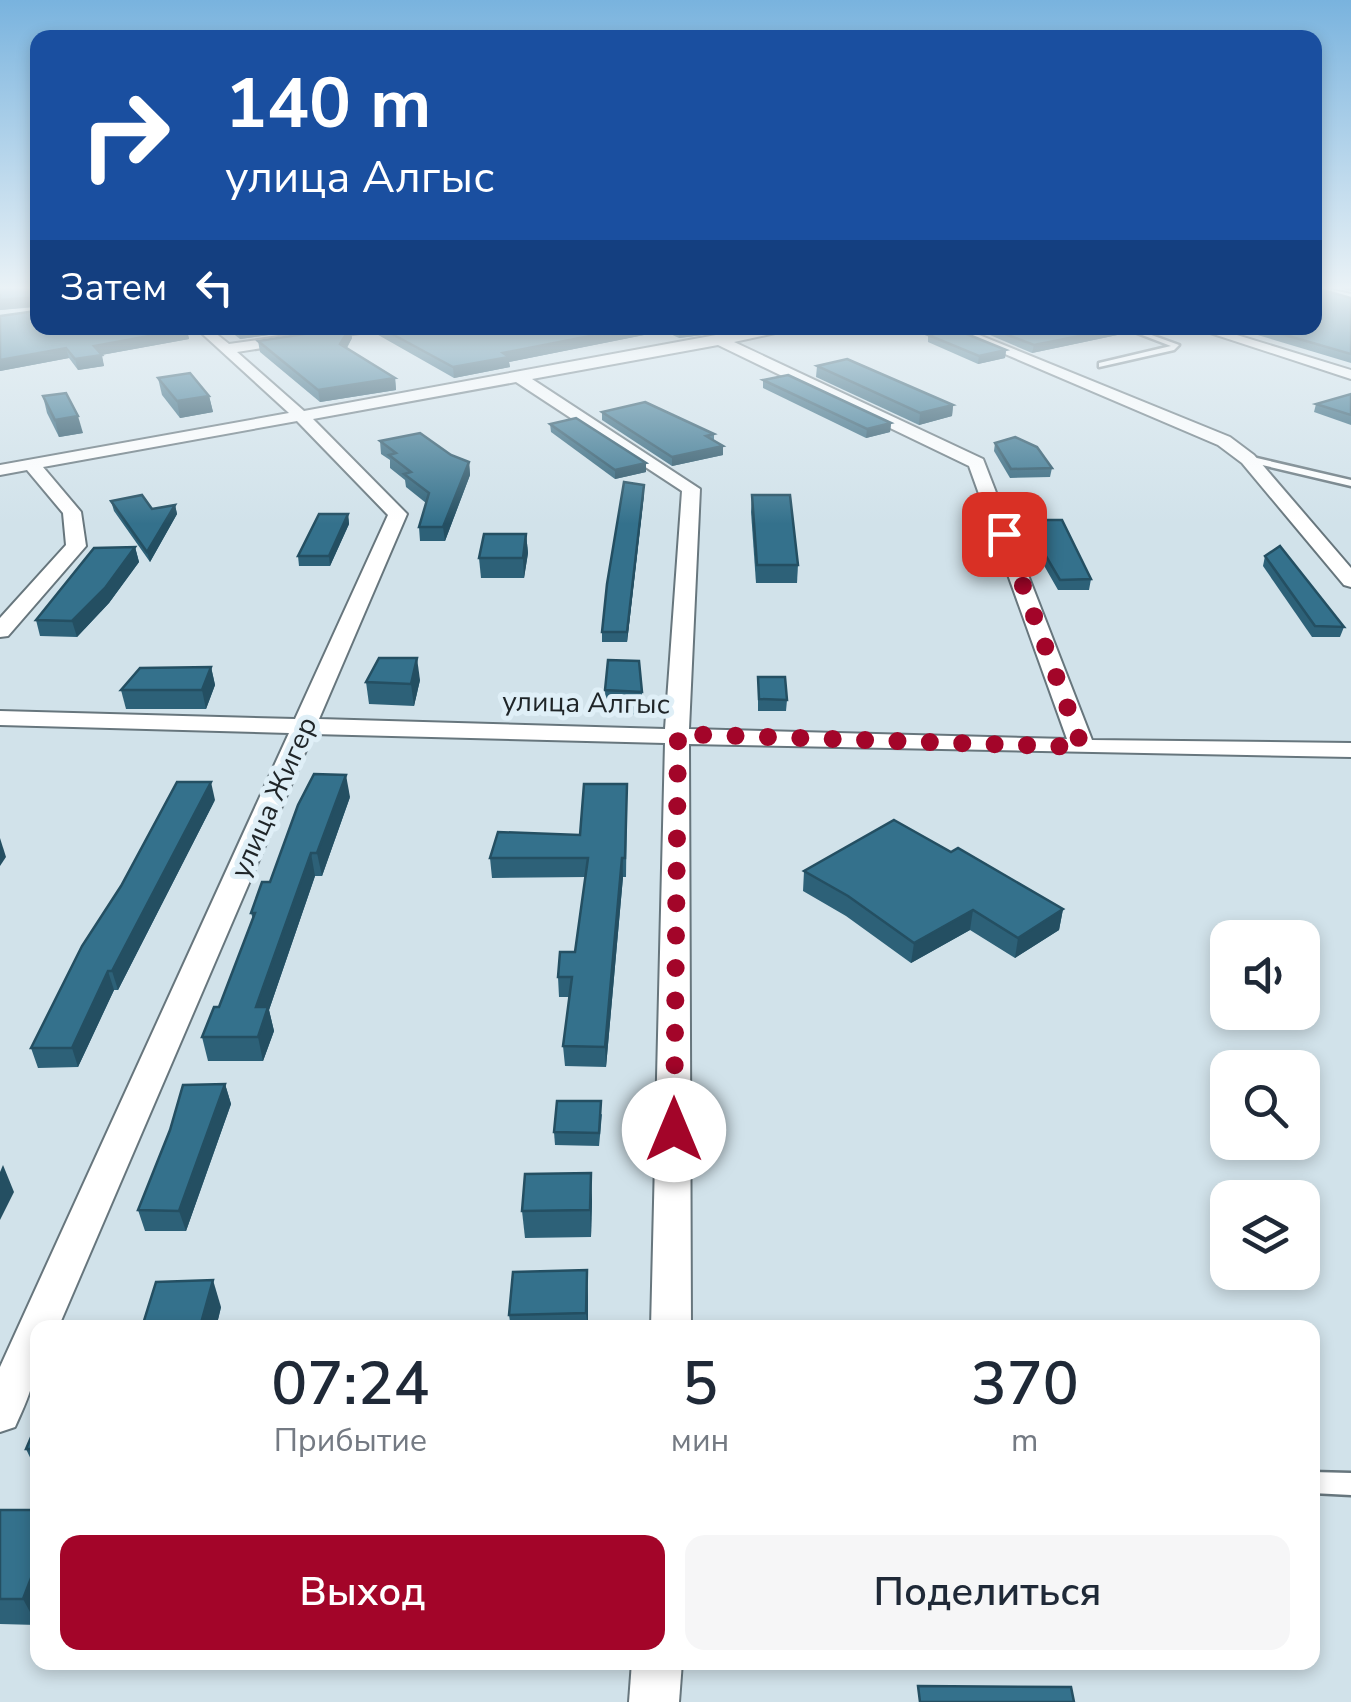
<!DOCTYPE html>
<html lang="ru">
<meta charset="utf-8">
<style>
:root{--surface:#fff;--page:#f6f6f7;--text:#1f2937;--muted:#747a83;--accent:#a30529}
body{margin:0;font-family:"Nunito Sans",sans-serif;background:var(--page);color:var(--text);height:100vh;display:flex;flex-direction:column;font-size:38px;white-space:nowrap}
*{box-sizing:border-box;margin:0}
p{font-size:32px;color:var(--muted)}
.icon{flex:none;width:55px;height:55px;fill:none;stroke:currentColor;stroke-width:2;stroke-linecap:round;stroke-linejoin:round}
.map{position:relative;flex:1;overflow:hidden}
.drawer{position:absolute;left:30px;top:1320px;width:1290px;height:350px;display:flex;flex-direction:column;background:var(--surface);border-radius:20px;box-shadow:0 5px 15px #0003}
.drawer>*{flex:none}
.hud{position:absolute;left:30px;top:30px;width:1292px;height:305px;border-radius:20px;box-shadow:0 5px 15px #0003;background:#1a4fa0;color:#fff;overflow:hidden}
.buttons{position:absolute;left:1210px;top:920px;display:grid;gap:20px}
.buttons a{display:grid;place-items:center;width:110px;height:110px;border-radius:20px;background:var(--surface);box-shadow:0 5px 15px #0003;font-size:50px}
.pin{position:absolute;display:grid;place-items:center;width:85px;height:85px;color:#fff;margin:-42px;border-radius:20px;box-shadow:0 5px 15px #0006}
.me{position:absolute;width:110px;margin:-55px;rotate:0deg;stroke-linejoin:round;filter:drop-shadow(0 0 8px #0008)}
.turn{display:flex;align-items:center;gap:35px;height:210px;padding:0 30px;font-size:45px}
.turn .icon{width:130px;height:130px;stroke-width:2.5}
.turn b{display:block;font-size:70px;line-height:85px}
.then{display:flex;align-items:center;height:95px;padding:0 30px;background:#0003;gap:20px;font-size:38px}
.eta{display:flex;justify-content:space-evenly;align-items:center;height:170px;text-align:center}
.eta b{font-size:60px;font-weight:600;line-height:70px}
.action{display:flex;gap:20px;margin-top:auto;padding:20px 30px}
.action a{flex:1;height:115px;border-radius:20px;background:var(--accent);color:#fff;font-size:40px;font-weight:600;line-height:115px;text-align:center}
.action a+a{background:var(--page);color:var(--text)}
.map>svg:first-child{display:block}
.lines{fill:none;stroke-linecap:round;stroke-linejoin:round}
.lane-casing{stroke:#67767d;stroke-width:5}
.street-casing{stroke:#67767d;stroke-width:4}
.lane{fill:#fff;fill-rule:evenodd}
.street{fill:#fff;fill-rule:evenodd}
.wall{fill:#2d6178}
.shaded-wall{fill:#244f62}
.building{fill:#34718c;stroke:#244f62;stroke-width:2.5}
.route{stroke:#a30529;stroke-width:18;stroke-dasharray:0 32.4}
.labels{text-anchor:middle;stroke-width:10;stroke-linejoin:round;paint-order:stroke}
.street-label{font-size:28px;fill:#1f2528;stroke:#dfeff7}
</style>
<div class="map">
<svg width="1351" height="1702" viewBox="0 0 1351 1702">
<rect width="100%" height="100%" fill="#d1e2ea"/>
<g class="lines">
<!-- lane casing -->
<g class="lane-casing">
<g id="lane">
<path d="M1124,328H1132L1179,345L1174,350L1099,367V363L1171,346Z"/>
<path d="M1248,456L1351,480V486L1245,461L1244,459Z"/>
<path d="M1312,1472L1351,1473V1495L1312,1493Z"/>
</g>
</g>
<!-- street casing -->
<g class="street-casing">
<g id="street">
<path d="M1315,286L1351,294V302L1315,292Z"/>
<path d="M196,328H209L229,344L342,328H372L366,332L237,352L304,411L716,335L798,328L734,342L983,459L1092,740L1351,743V757L689,744L691,1328H651L665,743L313,734L58,1328H38C38,1372 34,1386 15,1427L0,1432V1367L289,733L0,725V711L295,719L388,515L297,421L43,467L81,512L86,546L8,636L0,637V618L66,545L63,513L27,470L0,475V465L289,413ZM718,345L969,466L1067,739L689,729L700,489L532,379ZM516,382L682,491L665,729L319,719L407,514L313,419Z"/>
<path d="M944,328H962L1230,437L1254,455L1351,568V587L1344,585L1242,463L1218,445Z"/>
<path d="M1195,328H1214L1351,370V379Z"/>
<path d="M632,1662H682L679,1702H629Z"/>
</g>
</g>
<!-- lane -->
<use href="#lane" class="lane"/>
<!-- street -->
<use href="#street" class="street"/>
</g>
<!-- wall -->
<g class="wall">
<path d="M0,286H32L38,292V328H186L189,339L101,355L104,366L78,370L69,358L0,371V316L36,311L37,307L0,310Z"/>
<path d="M1331,286H1351V291Z"/>
<path d="M1316,288L1351,298V363L1234,328H1315Z"/>
<path d="M226,328H319L240,339Z"/>
<path d="M372,328H756L679,338L664,331L509,362L510,367L454,378L373,332Z"/>
<path d="M983,328H1123L1122,334L1032,353L983,332Z"/>
<path d="M928,335L1006,350L1005,358L978,364L928,342Z"/>
<path d="M352,338L347,348L395,378L396,390L320,402L260,352L258,341Z"/>
<path d="M817,366L953,405L952,416L919,425L816,377Z"/>
<path d="M158,378L209,396L213,412L180,418L162,395Z"/>
<path d="M763,380L891,423L890,432L866,438L763,388Z"/>
<path d="M1351,394V425L1314,412L1316,404Z"/>
<path d="M43,396L83,433L59,437L47,413Z"/>
<path d="M602,412L714,434V441L723,446V455L672,466L602,420Z"/>
<path d="M550,424L646,472L615,479L551,432Z"/>
<path d="M380,441L451,455L469,462L470,475L445,541H420L419,527L426,503L406,487L405,480L390,468V460L381,454Z"/>
<path d="M995,443L1052,468L1050,477L1010,478L994,451Z"/>
<path d="M644,494L627,642H602V632Z"/>
<path d="M752,495L798,565L797,583H756L751,512Z"/>
<path d="M111,501L152,509L175,505L177,514L150,562L114,511Z"/>
<path d="M348,514L349,524L330,566H299L298,556Z"/>
<path d="M1033,520L1091,579L1089,590H1058L1038,555L1039,547L1031,529Z"/>
<path d="M526,534L528,553L524,578H481L479,558Z"/>
<path d="M135,547L139,562L109,603L77,637L40,636L36,620Z"/>
<path d="M1265,556L1344,627L1340,637H1312L1263,566Z"/>
<path d="M211,667L215,685L206,709H126L121,690Z"/>
<path d="M758,677L787,700L786,711H758Z"/>
<path d="M420,680L414,706L369,704L366,682Z"/>
<path d="M605,690L642,692V715L606,712Z"/>
<path d="M350,797L322,876H315L269,1010L274,1031L263,1061H208L202,1037L219,1007L253,919L251,913L270,882Z"/>
<path d="M215,800L118,990H114L78,1067L38,1068L31,1048Z"/>
<path d="M627,802L626,877H623L606,1067L565,1066L563,1046L569,997H559L558,977L575,952L586,877L492,878L490,858L580,835Z"/>
<path d="M951,852L1063,909L1059,930L1015,958L970,930L911,963L846,916L803,891L804,871Z"/>
<path d="M225,1084L231,1104L186,1231H145L138,1210Z"/>
<path d="M602,1114L599,1146L555,1145L554,1132Z"/>
<path d="M592,1199L591,1237L525,1238L522,1211Z"/>
<path d="M587,1270L588,1328H511L509,1315Z"/>
<path d="M221,1307L216,1328H144L143,1324Z"/>
<path d="M38,1421V1474L26,1449Z"/>
<path d="M0,1510L37,1625L0,1624Z"/>
</g>
<!-- shaded-wall -->
<g class="shaded-wall">
<path d="M38,297V306L0,310V300Z"/>
<path d="M247,328H319L240,339L238,329Z"/>
<path d="M351,328L352,338L342,355L340,344Z"/>
<path d="M631,328H664V331L509,362L510,367L454,378L453,367L503,353Z"/>
<path d="M679,328H756L679,338Z"/>
<path d="M1123,328L1122,334L1032,353L1034,345Z"/>
<path d="M187,329L189,339L96,356L94,346Z"/>
<path d="M66,348L69,358L0,371V360Z"/>
<path d="M1006,350L1005,358L978,364L979,356Z"/>
<path d="M102,355L104,366L78,370L75,359Z"/>
<path d="M395,378L396,390L320,402L318,390Z"/>
<path d="M209,396L213,412L180,418L177,401Z"/>
<path d="M953,405L952,416L919,425L920,413Z"/>
<path d="M78,416L83,433L59,437L55,420Z"/>
<path d="M891,423L890,432L866,438L867,429Z"/>
<path d="M723,446V455L672,466V457Z"/>
<path d="M469,462L470,475L445,541L443,527Z"/>
<path d="M646,463V472L615,479V470Z"/>
<path d="M644,485V494L627,642V632Z"/>
<path d="M175,505L177,514L150,562L147,552Z"/>
<path d="M348,514L349,524L330,566L329,556Z"/>
<path d="M526,534L528,553L524,578L523,558Z"/>
<path d="M135,547L139,562L109,603L77,637L72,621Z"/>
<path d="M417,658L420,680L414,706L411,684Z"/>
<path d="M211,667L215,685L206,709L202,690Z"/>
<path d="M346,775L350,797L322,876L317,853Z"/>
<path d="M211,782L215,800L118,990L112,971Z"/>
<path d="M0,838L6,857L0,866Z"/>
<path d="M311,853L315,876L269,1010L274,1031L263,1061L258,1037L256,1007Z"/>
<path d="M622,858L623,877L606,1067L605,1047Z"/>
<path d="M1063,909L1059,930L1015,958L1018,938Z"/>
<path d="M973,910L970,930L911,963L914,943Z"/>
<path d="M108,971L114,990L78,1067L72,1048Z"/>
<path d="M225,1084L231,1104L186,1231L179,1211Z"/>
<path d="M3,1165L14,1192L0,1220V1172Z"/>
<path d="M591,1173L592,1199L591,1237L590,1210Z"/>
<path d="M587,1270L588,1297V1328L586,1313Z"/>
<path d="M213,1280L221,1307L216,1328H202L201,1323Z"/>
<path d="M38,1560V1622L37,1625L23,1599Z"/>
</g>
<!-- building -->
<g class="building">
<path d="M0,286H32L38,292V297L0,300Z"/>
<path d="M1315,286L1316,288L1351,298V354L1261,328H1315Z"/>
<path d="M38,301V328L187,329L94,346L102,355L75,359L66,348L0,360V316L36,311Z"/>
<path d="M344,328H350L340,344L395,378L318,390L258,341Z"/>
<path d="M381,328H631L503,353L509,357L453,367Z"/>
<path d="M990,328H1120L1034,345Z"/>
<path d="M957,330L1006,350L979,356L928,335Z"/>
<path d="M847,359L953,405L920,413L817,366Z"/>
<path d="M190,373L209,396L177,401L158,378Z"/>
<path d="M788,375L891,423L867,429L763,380Z"/>
<path d="M66,393L78,416L55,420L43,396Z"/>
<path d="M1351,394V415L1316,404Z"/>
<path d="M645,402L714,434L706,436L723,446L672,457L602,412Z"/>
<path d="M576,418L646,463L615,470L550,424Z"/>
<path d="M420,433L451,455L469,462L443,527H419L429,493L404,474L411,472L389,455L396,453L380,441Z"/>
<path d="M1015,437L1037,447L1052,468L1011,469L995,443Z"/>
<path d="M624,482L644,485L627,632H602L607,584Z"/>
<path d="M142,495L152,509L175,505L147,552L111,501Z"/>
<path d="M752,495H790L798,565H757Z"/>
<path d="M319,514H348L329,556H298Z"/>
<path d="M1033,520H1062L1091,579L1060,580L1040,546H1045Z"/>
<path d="M484,534H526L523,558H479Z"/>
<path d="M1280,546L1344,627L1315,626L1265,556Z"/>
<path d="M135,547L105,588L72,621L36,620L94,548Z"/>
<path d="M379,658H417L411,684L366,682Z"/>
<path d="M608,660L639,661L642,692L605,690Z"/>
<path d="M211,667L202,690H121L140,668Z"/>
<path d="M758,677H785L787,700L759,699Z"/>
<path d="M314,774L346,775L317,853H311L256,1007H268L258,1037H202L214,1007H219L255,913H251L262,882H270L298,805Z"/>
<path d="M177,782H211L112,971H108L72,1048H31L82,946L121,886Z"/>
<path d="M584,784H627L625,858H622L605,1047L563,1046L572,977H558L560,952H575L588,858H490L498,832L580,835Z"/>
<path d="M894,820L951,852L958,848L1063,909L1018,938L973,910L914,943L848,896L804,871Z"/>
<path d="M225,1084L179,1211L138,1210L170,1130L183,1085Z"/>
<path d="M557,1101H601L599,1133L554,1132Z"/>
<path d="M591,1173L590,1210L522,1211L525,1174Z"/>
<path d="M587,1270L586,1313L509,1315L513,1272Z"/>
<path d="M213,1280L201,1323L143,1324L156,1282Z"/>
<path d="M38,1421V1449H26Z"/>
<path d="M0,1510H38V1560L23,1599H0Z"/>
<path d="M918,1686L1071,1687L1074,1702H920Z"/>
</g>
<!-- sky -->
<linearGradient id="sky" x2="0" y2="1"><stop stop-color="#79b3de"/><stop offset="0.55" stop-color="#eaf2f6"/><stop offset="1" stop-color="#eaf2f6" stop-opacity="0"/></linearGradient>
<rect width="1351" height="524" fill="url(#sky)"/>
<g class="lines">
<!-- route -->
<path class="route" d="M674,1130L678,734L1082,747L1004,534"/>
</g>
<g class="labels">
<!-- street labels -->
<g class="street-label">
<text transform="translate(586 702) rotate(1)" y="10">улица Алгыс</text>
<text transform="translate(273 797) rotate(-66)" y="10">улица Жигер</text>
</g>
</g>
</svg>
<div class="buttons">
<a><svg class="icon" aria-label="sound" viewBox="0 0 24 24"><path d="M4 9h4l5-4v14l-5-4H4zM17 9q2 3 0 6"/></svg></a>
<a><svg class="icon" aria-label="search" viewBox="0 0 24 24"><circle cx="10" cy="10" r="6"/><path d="M15 15l6 6"/></svg></a>
<a><svg class="icon" aria-label="layers" viewBox="0 0 24 24"><path d="M12 4l9 5-9 5-9-5zM3 14l9 5 9-5"/></svg></a>
</div>
<div class="pin" style="left:1004px;top:534px;background:#d93025"><svg class="icon" aria-label="arrive" viewBox="0 0 24 24"><path d="M6 21V4h12l-3 4 3 4H6"/></svg></div>
<svg class="me" style="left:674px;top:1130px" viewBox="-20 -20 40 40"><circle r="19" fill="#fff"/><path d="M0-13L10 11 0 6-10 11z" fill="#a30529"/></svg>
<div class="hud">
<div class="turn"><svg class="icon" aria-label="right" viewBox="0 0 24 24"><path d="M7 20v-9h11M14 6l5 5-5 5"/></svg><div><b>140 m</b>улица Алгыс</div></div>
<div class="then">Затем<svg class="icon" aria-label="left" viewBox="0 0 24 24"><path d="M17 20v-9H6M10 6l-5 5 5 5"/></svg></div>
</div>
<section class="drawer">
<div class="eta">
<div><b>07:24</b><p>Прибытие</p></div>
<div><b>5</b><p>мин</p></div>
<div><b>370</b><p>m</p></div>
</div>
<div class="action"><a>Выход</a><a>Поделиться</a></div>
</section>
</div>
